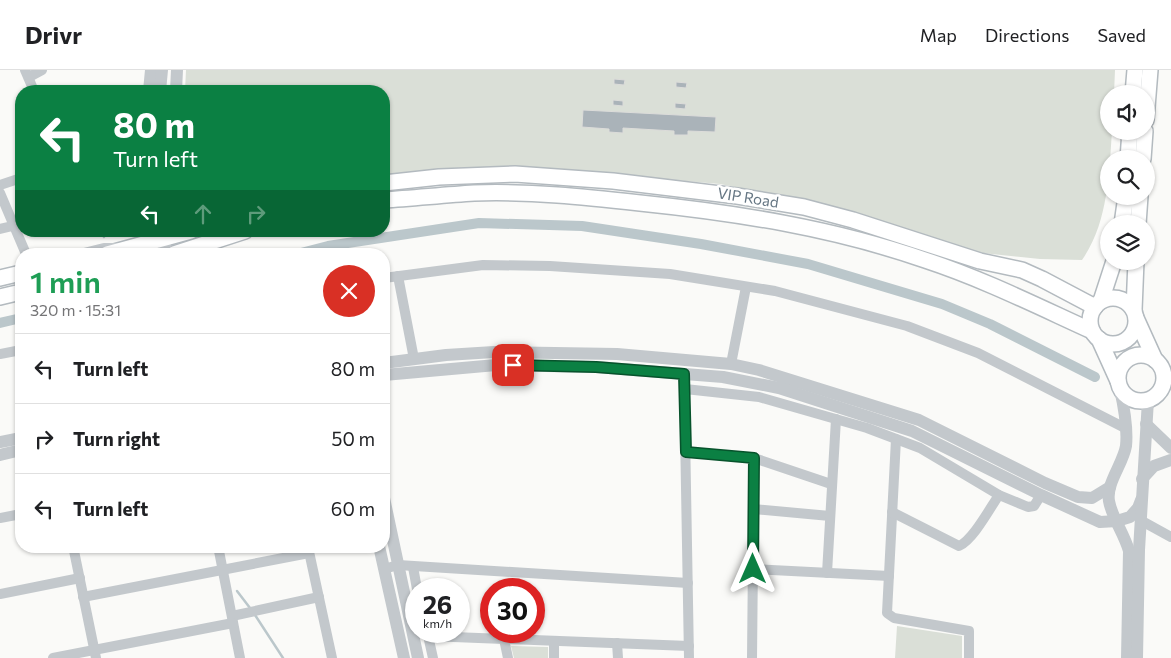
<!DOCTYPE html>
<meta charset="utf-8">
<style>
:root{--surface:#fff;--page:#f6f6f6;--text:#202124;--muted:#757577;--line:#e0e0e0}
body{margin:0;font-family:Commissioner,sans-serif;background:var(--page);color:var(--text);height:100vh;display:flex;flex-direction:column;font-size:19px;white-space:nowrap}
*{box-sizing:border-box;margin:0}
p{font-size:16px;color:var(--muted)}
.icon{flex:none;width:28px;height:28px;fill:none;stroke:currentColor;stroke-width:2;stroke-linecap:round;stroke-linejoin:round}
.map{position:relative;flex:1;overflow:hidden}
.sheet{position:absolute;left:15px;top:178px;width:375px;height:305px;display:flex;flex-direction:column;background:var(--surface);border-radius:20px;box-shadow:0 1px 4px #0004}
.sheet>*{flex:none}
.top-card{position:absolute;left:15px;top:15px;width:375px;height:152px;border-radius:20px;box-shadow:0 1px 4px #0004;background:#0b8043;color:#fff;overflow:hidden}
.tools{position:absolute;left:1100px;top:15px;display:grid;gap:10px}
.tools a{display:grid;place-items:center;width:55px;height:55px;border-radius:50%;background:var(--surface);box-shadow:0 1px 4px #0004;font-size:25px}
.speed{position:absolute;left:405px;top:508px;display:flex;gap:10px;font-size:25px;font-weight:700;text-align:center}
.speed>*{display:grid;place-content:center;width:65px;height:65px;border-radius:50%;background:var(--surface);box-shadow:0 1px 4px #0004;line-height:1}
.speed small{font-size:12px;font-weight:400}
.speed .limit{border:8px solid #d22;background:#fff;color:#111}
.pin{position:absolute;display:grid;place-items:center;width:42px;height:42px;color:#fff;margin:-21px;border-radius:10px;box-shadow:0 2px 8px #0006}
.me{position:absolute;width:55px;margin:-28px;rotate:0deg;stroke-linejoin:round;filter:drop-shadow(0 0 4px #0008)}
.turn{display:flex;align-items:center;gap:18px;height:105px;padding:0 15px;font-size:22px}
.turn .icon{width:65px;height:65px;stroke-width:2.5}
.turn b{display:block;font-size:35px;line-height:42px}
.lanes{display:flex;align-items:center;height:48px;padding:0 15px;background:#0003;justify-content:center;gap:25px;direction:ltr}
.lanes .off{opacity:.35}
.round{display:grid;place-items:center;flex:none;width:52px;height:52px;border-radius:26px;background:var(--page)}
.head{display:flex;align-items:center;justify-content:space-between;height:85px;padding:0 15px}
h1{font-size:30px;font-weight:600;line-height:38px;color:#1e9e55}
ul{padding:0;list-style:none}
li{display:flex;align-items:center;gap:15px;height:70px;padding:0 15px;border-top:1px solid var(--line)}
li div{flex:1}
li b{display:block;font-size:19px}
li em{font-style:normal}
header{display:flex;align-items:center;gap:30px;box-sizing:border-box;height:70px;padding:0 25px;background:var(--surface);border-bottom:1px solid var(--line)}
header strong{font-size:24px}
nav{display:flex;gap:28px;margin-inline-start:auto;font-size:18px}
.map>svg:first-child{display:block}
.green{fill:#dadfd7}
.lines{fill:none;stroke-linecap:round;stroke-linejoin:round}
.stream{stroke:#bbc7cb;stroke-width:2.5}
.canal{stroke:#bbc7cb;stroke-width:10}
.building{fill:#aab3b9;stroke:#dcdcda}
.secondary-casing{stroke:#b3babf;stroke-width:18}
.minor{stroke:#c3c8cc;stroke-width:10}
.tertiary{stroke:#c3c8cc;stroke-width:12}
.secondary{stroke:#fff;stroke-width:15}
.route-casing{stroke:#07532c;stroke-width:12}
.route{stroke:#0b8043;stroke-width:9}
.labels{text-anchor:middle;stroke-width:5;stroke-linejoin:round;paint-order:stroke}
.street-label{font-size:15px;fill:#657683;stroke:#fff}
</style>
<header>
<strong>Drivr</strong>
<nav><a>Map</a><a>Directions</a><a>Saved</a></nav>
</header>
<div class="map">
<svg width="1171" height="588" viewBox="0 0 1171 588">
<rect width="100%" height="100%" fill="#fafaf8"/>
<!-- green -->
<g class="green">
<path d="M186,0H1115L1114,24H1109V61H1112C1109,104 1108,153 1082,190L1040,189L982,183L805,131L720,114L570,101L462,98L384,105V21H185Z"/>
<path d="M897,556L962,566V588H895Z"/>
<path d="M511,576L548,577V588H514Z"/>
</g>
<g class="lines">
<!-- stream -->
<g class="stream">
<path d="M102,161L104,167"/>
<path d="M237,521L250,538"/>
<path d="M255,545L283,588"/>
</g>
<!-- canal -->
<g class="canal">
<path d="M297,184L328,176L479,153L582,156L701,174L808,194L942,234L990,254L1095,307"/>
<path d="M0,253L21,248"/>
</g>
</g>
<!-- building -->
<g class="building">
<path d="M614,9L625,10L624,15L614,14Z"/>
<path d="M676,12L687,13L686,18L676,17Z"/>
<path d="M613,30L623,31V36L613,35Z"/>
<path d="M675,33L686,34L685,39L675,38Z"/>
<path d="M583,40L716,47L715,62L688,61V65H674V61L623,58V63L609,62V59L582,57Z"/>
</g>
<g class="lines">
<!-- secondary casing -->
<g class="secondary-casing">
<g id="secondary">
<path d="M1133,24L1135,0"/>
<path d="M1146,50L1150,0"/>
<path d="M1128,89L1130,61"/>
<path d="M1143,89L1145,61"/>
<path d="M384,113L439,107L515,104L613,111L737,126L804,137L853,150L980,191L1022,200L1042,209L1095,237"/>
<path d="M384,130C414,128 444,125 474,123C530,121 585,127 640,133C737,143 833,158 925,190C983,209 1037,236 1092,261"/>
<path d="M1122,154L1126,126"/>
<path d="M1138,154L1140,126"/>
<path d="M107,184L191,161"/>
<path d="M174,184L245,161"/>
<path d="M0,208L21,203"/>
<path d="M0,227L21,222"/>
<circle cx="1113" cy="251" r="23"/>
<path d="M1101,231L1114,191"/>
<path d="M1134,240L1136,191"/>
<path d="M1136,248L1155,290"/>
<path d="M1099,269L1118,311"/>
<circle cx="1141" cy="308" r="23"/>
</g>
</g>
<!-- minor -->
<g class="minor">
<path d="M25,0L34,21"/>
<path d="M29,7L42,0"/>
<path d="M0,115L21,108"/>
<path d="M0,123L26,184"/>
<path d="M0,159L21,154"/>
<path d="M398,206L414,289"/>
<path d="M384,208L483,195L550,196L670,204L775,221L907,256L978,283L1125,358"/>
<path d="M0,284L21,280"/>
<path d="M731,294L746,217"/>
<path d="M684,304L689,588"/>
<path d="M685,319L759,327L867,358L920,378L999,425L1028,437L1034,436L1041,425"/>
<path d="M896,369L887,543L894,548L969,561V588"/>
<path d="M686,382L754,388L831,414"/>
<path d="M754,439L830,446"/>
<path d="M892,442L959,476C973,470 990,438 999,425"/>
<path d="M0,448L21,444"/>
<path d="M1140,450L1171,467"/>
<path d="M73,476L96,588"/>
<path d="M218,476L240,588"/>
<path d="M308,477L332,588"/>
<path d="M413,497L417,519"/>
<path d="M384,499L398,495L688,513"/>
<path d="M753,499L889,506"/>
<path d="M827,503L836,349"/>
<path d="M0,524L80,508"/>
<path d="M83,527L309,483"/>
<path d="M232,546L319,527"/>
<path d="M427,561L433,588"/>
<path d="M428,566L689,576"/>
<path d="M504,569L508,588"/>
<path d="M554,571V588"/>
<path d="M617,573L618,588"/>
<path d="M53,588L233,553"/>
<path d="M752,588L754,388"/>
</g>
<!-- tertiary -->
<g class="tertiary">
<path d="M149,21L151,0"/>
<path d="M160,21L162,0"/>
<path d="M176,21L177,0"/>
<path d="M163,161L166,184"/>
<path d="M84,184L104,179H118"/>
<path d="M384,293L446,285L494,282L617,284L731,294L759,300L919,350L1045,413L1078,427L1092,428L1110,417"/>
<path d="M384,305L496,295L596,297L723,307L779,318L912,361L1041,425L1100,452L1117,451L1130,447L1138,438L1141,430"/>
<path d="M1120,319C1124,337 1128,357 1126,376C1123,394 1106,413 1109,431C1112,448 1124,463 1129,481L1127,588"/>
<path d="M1146,354L1171,378"/>
<path d="M0,372L21,368"/>
<path d="M0,385L21,380"/>
<path d="M1142,409L1154,396L1171,390"/>
<path d="M384,428L418,588"/>
<path d="M379,476L404,588"/>
<path d="M1137,588L1139,480L1148,330"/>
</g>
<!-- secondary -->
<use href="#secondary" class="secondary"/>
</g>
<g class="lines">
<!-- route casing -->
<g class="route-casing">
<path id="route" d="M513,295L596,297L684,304L686,382L754,388L753,499"/>
</g>
<!-- route -->
<use href="#route" class="route"/>
</g>
<g class="labels">
<!-- street labels -->
<g class="street-label">
<text transform="translate(748 128) rotate(9)" y="5">VIP Road</text>
</g>
</g>
</svg>
<div class="tools">
<a><svg class="icon" aria-label="sound" viewBox="0 0 24 24"><path d="M4 9h4l5-4v14l-5-4H4zM17 9q2 3 0 6"/></svg></a>
<a><svg class="icon" aria-label="search" viewBox="0 0 24 24"><circle cx="10" cy="10" r="6"/><path d="M15 15l6 6"/></svg></a>
<a><svg class="icon" aria-label="layers" viewBox="0 0 24 24"><path d="M12 4l9 5-9 5-9-5zM3 14l9 5 9-5"/></svg></a>
</div>
<div class="speed"><div>26<small>km/h</small></div><div class="limit">30</div></div>
<div class="pin" style="left:513px;top:295px;background:#d93025"><svg class="icon" aria-label="arrive" viewBox="0 0 24 24"><path d="M6 21V4h12l-3 4 3 4H6"/></svg></div>
<svg class="me" style="left:753px;top:499px" viewBox="-20 -20 40 40"><path d="M0-17L14 15 0 8-14 15z" fill="#0b8043" stroke="#fff" stroke-width="4"/></svg>
<div class="top-card">
<div class="turn"><svg class="icon" aria-label="left" viewBox="0 0 24 24"><path d="M17 20v-9H6M10 6l-5 5 5 5"/></svg><div><b>80 m</b>Turn left</div></div>
<div class="lanes"><svg class="icon" aria-label="left" viewBox="0 0 24 24"><path d="M17 20v-9H6M10 6l-5 5 5 5"/></svg><svg class="icon off" aria-label="ahead" viewBox="0 0 24 24"><path d="M12 20V5M6 11l6-6 6 6"/></svg><svg class="icon off" aria-label="right" viewBox="0 0 24 24"><path d="M7 20v-9h11M14 6l5 5-5 5"/></svg></div>
</div>
<section class="sheet">
<div class="head"><div><h1>1 min</h1><p>320 m · 15:31</p></div><a class="round" style="background:#d93025;color:#fff"><svg class="icon" aria-label="close" viewBox="0 0 24 24"><path d="M6 6l12 12M18 6L6 18"/></svg></a></div>
<ul>
<li><svg class="icon" aria-label="left" viewBox="0 0 24 24"><path d="M17 20v-9H6M10 6l-5 5 5 5"/></svg><div><b>Turn left</b></div><em>80 m</em></li>
<li><svg class="icon" aria-label="right" viewBox="0 0 24 24"><path d="M7 20v-9h11M14 6l5 5-5 5"/></svg><div><b>Turn right</b></div><em>50 m</em></li>
<li><svg class="icon" aria-label="left" viewBox="0 0 24 24"><path d="M17 20v-9H6M10 6l-5 5 5 5"/></svg><div><b>Turn left</b></div><em>60 m</em></li>
</ul>
</section>
</div>
